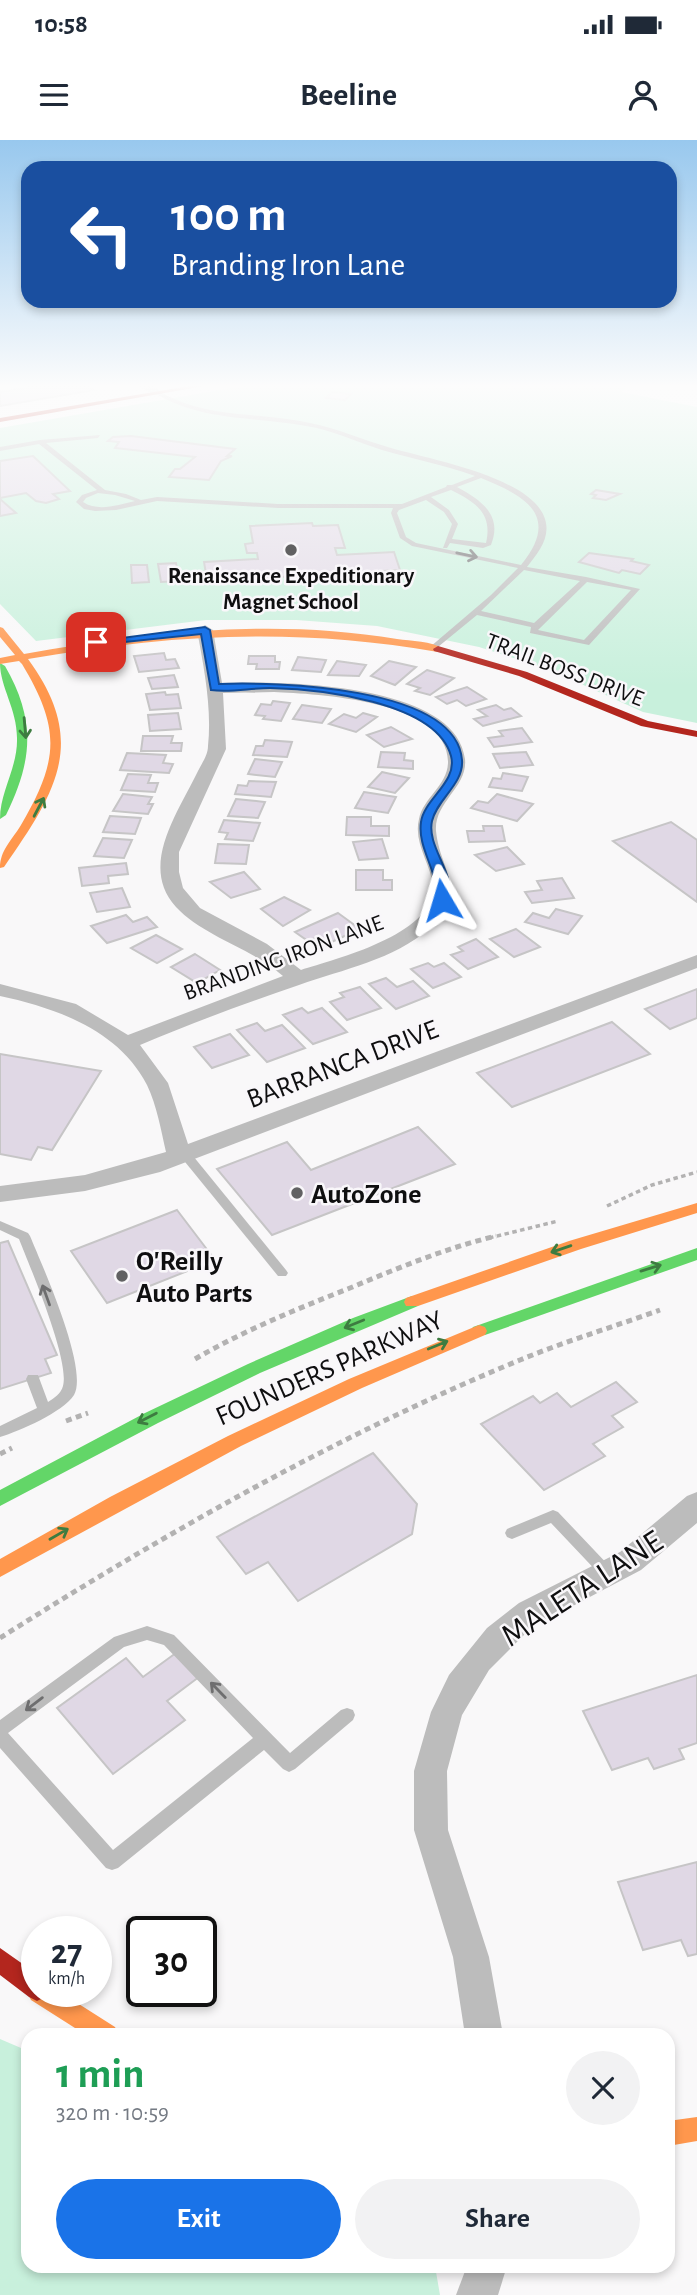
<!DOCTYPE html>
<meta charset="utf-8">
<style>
:root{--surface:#fff;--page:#f2f2f3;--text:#1f2937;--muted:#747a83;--accent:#1a73e8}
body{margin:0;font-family:"Alegreya Sans",sans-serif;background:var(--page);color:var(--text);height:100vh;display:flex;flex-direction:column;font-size:26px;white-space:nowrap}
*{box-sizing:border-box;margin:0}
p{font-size:23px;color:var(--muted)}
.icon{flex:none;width:38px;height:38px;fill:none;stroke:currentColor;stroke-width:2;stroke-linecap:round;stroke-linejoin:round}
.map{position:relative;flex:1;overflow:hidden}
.details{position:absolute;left:21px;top:1888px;width:654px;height:245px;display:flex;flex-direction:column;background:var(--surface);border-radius:21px;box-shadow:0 4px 10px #0003}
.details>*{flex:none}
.banner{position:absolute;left:21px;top:21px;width:656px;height:147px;border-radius:21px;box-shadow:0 4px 10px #0003;background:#1a4fa0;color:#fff;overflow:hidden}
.speed{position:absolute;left:21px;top:1776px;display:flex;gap:14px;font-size:35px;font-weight:700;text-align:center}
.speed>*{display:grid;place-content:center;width:91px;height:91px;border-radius:50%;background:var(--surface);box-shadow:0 4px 10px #0003;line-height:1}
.speed small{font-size:18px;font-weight:400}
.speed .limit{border:4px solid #111;border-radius:10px;background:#fff;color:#111}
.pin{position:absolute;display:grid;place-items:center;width:60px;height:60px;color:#fff;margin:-30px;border-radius:14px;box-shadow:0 4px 10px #0006}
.me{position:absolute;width:77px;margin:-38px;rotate:353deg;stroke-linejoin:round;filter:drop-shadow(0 0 5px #0008)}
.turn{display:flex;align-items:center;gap:24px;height:147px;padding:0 35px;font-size:32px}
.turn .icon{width:91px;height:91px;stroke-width:2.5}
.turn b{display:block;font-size:49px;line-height:60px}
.round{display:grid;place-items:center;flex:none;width:74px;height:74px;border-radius:37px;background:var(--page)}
.head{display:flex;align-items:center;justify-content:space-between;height:119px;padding:0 35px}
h1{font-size:42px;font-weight:700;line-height:52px;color:#1e9e55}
.cta{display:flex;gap:14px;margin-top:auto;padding:14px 35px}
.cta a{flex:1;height:80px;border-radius:42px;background:var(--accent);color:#fff;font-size:28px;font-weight:700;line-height:80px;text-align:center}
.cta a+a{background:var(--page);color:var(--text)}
.status{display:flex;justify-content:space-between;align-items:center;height:49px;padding:0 35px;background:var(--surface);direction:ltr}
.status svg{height:19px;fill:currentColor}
header{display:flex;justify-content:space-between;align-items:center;height:91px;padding:0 35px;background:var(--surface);font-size:32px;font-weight:700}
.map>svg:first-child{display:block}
.green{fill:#c8f0dc}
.building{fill:#e0d8e5;stroke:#c6c5c6;stroke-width:2}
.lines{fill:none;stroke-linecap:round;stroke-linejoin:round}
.path-far1{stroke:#b3b2b2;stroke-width:3.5;stroke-dasharray:4.5 3.5;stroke-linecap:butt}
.path{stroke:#b3b2b2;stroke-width:5;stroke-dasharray:6 4.5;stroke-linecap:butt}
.lane{fill:#bcbcbc;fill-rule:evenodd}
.street{fill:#bcbcbc;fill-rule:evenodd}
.fast{fill:#63d668;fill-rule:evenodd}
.slow{fill:#ff974d;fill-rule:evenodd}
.jam{fill:#b3261e;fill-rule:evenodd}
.oneway{stroke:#6e6e6f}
.oneway2{stroke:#3d7c40}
.route{fill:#1a73e8;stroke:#114b97;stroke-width:2}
.poi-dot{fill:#616162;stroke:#f9f7fa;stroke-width:2.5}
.labels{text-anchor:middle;stroke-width:5;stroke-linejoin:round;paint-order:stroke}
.far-poi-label{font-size:23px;font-weight:bold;fill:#0f0f10;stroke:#f9f7fa}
.far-street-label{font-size:23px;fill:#0f0f10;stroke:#f9f7fa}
.street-label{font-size:28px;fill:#0f0f10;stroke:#f9f7fa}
.poi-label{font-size:28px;font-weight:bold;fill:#0f0f10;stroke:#f9f7fa;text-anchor:start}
.near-street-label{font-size:33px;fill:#0f0f10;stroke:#f9f7fa}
</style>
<div class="status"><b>10:58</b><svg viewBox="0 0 49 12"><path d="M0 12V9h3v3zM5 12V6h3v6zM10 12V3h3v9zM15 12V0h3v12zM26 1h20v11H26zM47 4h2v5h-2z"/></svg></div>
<header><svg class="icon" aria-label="menu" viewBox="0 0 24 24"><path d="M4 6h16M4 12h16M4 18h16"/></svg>Beeline<svg class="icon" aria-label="person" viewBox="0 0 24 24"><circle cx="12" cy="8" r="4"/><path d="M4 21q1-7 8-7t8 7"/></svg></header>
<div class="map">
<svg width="697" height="2155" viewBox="0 0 697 2155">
<rect width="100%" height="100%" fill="#f9f8f9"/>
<!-- green -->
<g class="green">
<path d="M243,246H628L621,252L697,267V583L643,572L548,529L479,507L377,486L296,480H206L36,501L0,464V288Z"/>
<path d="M0,1899L28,1911V2126H435L440,2155H0Z"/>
</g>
<!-- building -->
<g class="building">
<path d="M38,246H89L94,250L0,266V252Z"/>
<path d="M332,252L351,254L345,260L326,258Z"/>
<path d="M131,296L235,309L227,316H232L221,321L209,340L169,337L175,329H180L195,317L115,308L119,302L108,301L113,297Z"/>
<path d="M33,316L70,351L53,354L59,359L46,363L36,361L26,353L0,358V321Z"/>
<path d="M596,350L620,354L606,360L593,358L596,355L591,354Z"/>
<path d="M0,359L16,373L0,376Z"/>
<path d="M312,383L313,386L338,385L345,408H335L337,415L394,412L400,430L383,431L382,433L207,440L204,422L258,419L257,413H247L245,404L253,403L250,386Z"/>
<path d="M589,413L633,419L631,421L649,425L640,434L622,430L619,433L579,422Z"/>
<path d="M176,423L179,441L161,442L158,424Z"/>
<path d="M131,425H147L149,442L132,443Z"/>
<path d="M164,513L166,520L175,519L179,528L139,532L134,516Z"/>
<path d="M249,516H275V522H280L279,529H256L257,524H248Z"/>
<path d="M298,517L326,520L321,532L292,530Z"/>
<path d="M337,521L366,525L359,536L328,535Z"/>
<path d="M389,521L416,527L395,545L371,536Z"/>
<path d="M427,530L454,538L430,555L415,551L420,548L407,544Z"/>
<path d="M174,535L178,547L152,549L148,538Z"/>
<path d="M467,547L486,559L466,566L457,560L447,564L436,557Z"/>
<path d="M165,552L166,555L178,554L181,568L150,570L146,554Z"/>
<path d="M273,561L290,563L281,581L263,579L265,576L255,575L261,564L271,565Z"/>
<path d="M302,565L331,569L322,583L293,579Z"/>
<path d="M496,565L504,570L511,568L521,576L483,586L474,579L487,576L478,570Z"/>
<path d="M178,573L181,589L150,591L148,575Z"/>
<path d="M363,573L377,577L356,592L329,584L344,574L356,578Z"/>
<path d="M391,587L412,599L384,607L367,595Z"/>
<path d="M522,588L532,602L494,607L488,598L503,596L499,591Z"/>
<path d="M143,596H173L171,603H182L181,611H141Z"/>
<path d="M265,600L292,602L287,617L253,615L256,606H263Z"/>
<path d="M381,612L405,613L404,620L413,621V629L378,627Z"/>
<path d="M526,612L533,625L500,628L493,614Z"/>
<path d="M127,613L166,615L163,623L173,624L169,633L120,630Z"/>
<path d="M255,619L282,622L275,637L248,634Z"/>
<path d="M382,632L409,638L395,653L368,647Z"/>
<path d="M503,633L528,637L522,651L489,647L493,638L501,639Z"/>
<path d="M128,634L151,635L148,643H158L155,652L121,650Z"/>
<path d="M249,641L276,642L271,657L235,654L238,645L247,646Z"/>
<path d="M364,652L396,657L388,673L355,668Z"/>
<path d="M123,654L152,657L148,664H153L148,674L113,671Z"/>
<path d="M497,654L533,664L517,681L471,668L478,661L488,663Z"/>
<path d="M236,659L265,662L258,678L228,676Z"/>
<path d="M110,676L141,678L135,694L103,692Z"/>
<path d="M347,677H371V686H389V696L346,695Z"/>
<path d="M224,680L260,683L253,701L225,699L228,693L219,692Z"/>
<path d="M671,682L697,700V762L613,701Z"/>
<path d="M483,686H502L505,701L469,702L467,691H484Z"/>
<path d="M103,698L132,700L124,718L94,716Z"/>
<path d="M382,699L388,718L359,720L353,702Z"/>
<path d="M218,704L249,705L246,724L215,723Z"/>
<path d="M507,707L524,724L496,731L475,715Z"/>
<path d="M126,723L128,734L108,736L109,743L82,746L79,728Z"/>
<path d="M356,730H383V740H392V750H356Z"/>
<path d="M244,732L260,749L231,758L210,742Z"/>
<path d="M562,738L574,758L532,763L525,752L542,750L537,741Z"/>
<path d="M122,748L130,767L97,772L90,753Z"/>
<path d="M284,757L310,770L283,786L261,769Z"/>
<path d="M556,769L582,776L568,794L525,782L533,773L549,778Z"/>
<path d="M338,773L360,789L327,804L318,797L308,801L295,792Z"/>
<path d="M126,775L133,782L147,777L157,787L107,803L91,786Z"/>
<path d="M516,789L540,807L514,817L490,799Z"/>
<path d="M156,795L182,809L157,823L131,808Z"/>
<path d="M476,799L498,817L468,829L451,815L463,811L458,807Z"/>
<path d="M195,814L220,830L197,843L171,827Z"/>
<path d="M428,823L434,827L444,823L461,837L433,848L411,829Z"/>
<path d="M386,838L397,847L413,841L429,856L396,869L369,844Z"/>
<path d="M360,847L381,868L347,880L330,862L344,857L340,853Z"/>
<path d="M697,849V878L670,889L645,869Z"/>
<path d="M302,868L308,873L322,868L347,892L313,904L283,875Z"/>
<path d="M612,882L650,914L512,967L477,933Z"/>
<path d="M257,883L265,891L282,885L305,908L267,922L237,890Z"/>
<path d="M230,894L249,915L212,928L194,907Z"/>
<path d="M0,914L101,931L52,1010L38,1007L31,1020L0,1014Z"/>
<path d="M418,987L455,1024L272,1095L217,1029L287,1002L311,1030Z"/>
<path d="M177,1070L215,1120L107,1163L71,1111Z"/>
<path d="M8,1101L57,1215L45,1219L51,1233L0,1249V1103Z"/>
<path d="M616,1242L637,1262L612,1276L623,1287L593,1304L605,1316L544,1350L481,1284L533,1256L540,1263L557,1253L571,1267Z"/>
<path d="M373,1313L417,1364L412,1394L298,1461L268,1422L246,1434L217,1397Z"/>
<path d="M180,1510L203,1534L167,1561L185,1580L113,1634L57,1568L126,1518L143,1537Z"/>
<path d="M697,1535V1603L679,1609L684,1619L654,1629L648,1618L612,1630L583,1571Z"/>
<path d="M697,1722V1814L688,1816L681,1800L643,1810L618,1742Z"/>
</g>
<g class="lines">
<!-- path-far1 -->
<g class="path-far1">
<path d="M607,1066L652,1045L697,1032"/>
<path d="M489,1098L558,1081"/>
</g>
<!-- path -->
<g class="path">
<path d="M195,1219C245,1190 297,1169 350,1148C398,1128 446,1108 496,1096"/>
<path d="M66,1281L88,1273"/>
<path d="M0,1314L12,1308"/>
<path d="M0,1498C166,1393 338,1295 520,1220C566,1201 613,1187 660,1170"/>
</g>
<!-- lane -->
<g class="lane">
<path d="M156,252H160C211,280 256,271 310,283C337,288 363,300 391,308C428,319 532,337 545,379C551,398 538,413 527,427L586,437L640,449L589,505L530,493L531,487L477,475L433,511L429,509L430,507L491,455L518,428L412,406L400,398L391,373L393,368H278L157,361L116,370L95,371L84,369L76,362L82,355L97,350L39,304L0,311V307L40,300L100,295L98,298L46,303L105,350L126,354L141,360L157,357L278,364H402L446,347L447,345H452L475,336C444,325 413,319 382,310C357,302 332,290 306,286C253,276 205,282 156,254ZM481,338C526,356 561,376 521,425L416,403L406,397L397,373L399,370L426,360L444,372L452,384L443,408H447L450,403L483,408L491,405C503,375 481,360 457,347ZM451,350C475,362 493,373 486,403L452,399L458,384L449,370L431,357ZM98,353L115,355L135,361C118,365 98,372 83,362L86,358ZM524,430L580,441L534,483L481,471ZM587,442L631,450L584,500L538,490Z"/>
<path d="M185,1010L189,1011L286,1130L288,1133L286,1136H278L181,1017L179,1014L181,1011Z"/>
<path d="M0,1081L28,1093L30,1096C42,1125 89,1229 74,1255C63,1272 20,1291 0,1297V1286L37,1268L26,1239L28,1235H38L48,1262C54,1258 61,1254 63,1246C70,1220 30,1127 19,1099L0,1090Z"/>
<path d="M553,1370L558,1372L613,1430L616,1434L613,1438L608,1440L603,1438L551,1383L512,1399L507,1397L505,1393L507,1389Z"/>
<path d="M147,1486L174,1495L290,1613L341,1570L347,1568L353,1570L355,1575L353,1580L295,1629L289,1632L283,1629L264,1610L118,1728L112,1730L106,1728L0,1608V1580L114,1497ZM147,1500L164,1505L253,1598L113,1710L8,1593L124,1507Z"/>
</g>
<!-- street -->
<g class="street">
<path d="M139,246H153L164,253L154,255Z"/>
<path d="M205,485L213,490L222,543C279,541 456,542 465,619C468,647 434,662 436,691C440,732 471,752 430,788C393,820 344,829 299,845C246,863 192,883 140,905L168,943L188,1004L697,815V828L160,1032L85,1051L0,1062V1046L85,1035L166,1012C161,990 157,966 147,945C119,890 56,868 0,856V844L76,864L128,895L283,836C250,807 204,797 176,767C138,726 179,671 198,631C202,623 208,615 208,606C212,568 204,528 197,490ZM274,552C316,554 450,560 448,623C447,646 423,658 419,679C413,703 431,724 433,746C436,794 336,819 301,830L267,804L200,768L183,748L179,732V712L226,609L223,553Z"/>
<path d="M697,1352V1383L641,1430L531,1488L489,1530L462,1575L447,1631L448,1690L489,1817L503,1895H465L453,1817L414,1690V1631L431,1572L449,1535L487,1488L519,1463L620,1412L687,1356Z"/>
<path d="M467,2126H507L498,2155H456Z"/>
</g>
<!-- fast -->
<g class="fast">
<path d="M0,523L5,526C36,580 33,620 6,675L0,679C0,651 18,627 17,598C17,569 0,547 0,523Z"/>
<path d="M697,1108V1120L485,1195H473L471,1191L473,1187Z"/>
<path d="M412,1156L418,1158L420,1162L418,1166L260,1233L158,1283L0,1366V1350L145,1273L248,1224L353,1178Z"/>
</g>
<!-- slow -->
<g class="slow">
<path d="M0,487L3,488L24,514C146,492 274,478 397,499C411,501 432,501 443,509L438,512C296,487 169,494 28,519C89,602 56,652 4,727L0,728C0,710 12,700 21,685C59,620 61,589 22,524L19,521L0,524V518L15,515L0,497Z"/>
<path d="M697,1063V1073L581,1109L418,1166H406L404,1162L406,1158L569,1101Z"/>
<path d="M479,1185L485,1187L487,1191L485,1195L362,1248L241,1306L0,1437V1419L110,1357L228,1296L349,1239Z"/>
<path d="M37,1841V1852H60L115,1887L119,1895H86L31,1860L27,1852L31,1844Z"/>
<path d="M697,1977V2001L668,2006V1981Z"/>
</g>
<!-- jam -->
<g class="jam">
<path d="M189,246H204L0,282V278Z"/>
<path d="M438,506L527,532L648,581L697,591V597L641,586L519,536L434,511L433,509Z"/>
<path d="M0,1808L37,1834V1852H48L45,1857L37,1861L29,1857L0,1835Z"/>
</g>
</g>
<!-- one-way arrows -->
<defs><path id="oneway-shaft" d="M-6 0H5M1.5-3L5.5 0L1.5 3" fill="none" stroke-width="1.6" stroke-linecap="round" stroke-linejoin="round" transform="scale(1.75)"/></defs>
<g class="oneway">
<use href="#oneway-shaft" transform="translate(467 415) rotate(12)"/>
<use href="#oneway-shaft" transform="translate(46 1155) rotate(-110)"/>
<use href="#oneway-shaft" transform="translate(218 1550) rotate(-134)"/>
<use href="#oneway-shaft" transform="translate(34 1564) rotate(143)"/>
</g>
<g class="oneway2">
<use href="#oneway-shaft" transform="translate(25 588) rotate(85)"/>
<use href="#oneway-shaft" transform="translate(39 667) rotate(-62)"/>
<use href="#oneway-shaft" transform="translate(561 1109) rotate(161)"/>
<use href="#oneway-shaft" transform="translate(651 1128) rotate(-17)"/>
<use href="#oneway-shaft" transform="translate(354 1184) rotate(158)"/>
<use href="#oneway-shaft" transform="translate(438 1205) rotate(-22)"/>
<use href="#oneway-shaft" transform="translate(147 1278) rotate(153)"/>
<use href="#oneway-shaft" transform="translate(59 1394) rotate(-30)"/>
</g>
<!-- sky -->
<linearGradient id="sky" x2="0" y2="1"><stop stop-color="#98c8ee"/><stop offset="0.45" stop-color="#fcfcfc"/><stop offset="1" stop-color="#fcfcfc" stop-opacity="0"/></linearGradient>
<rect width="697" height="547" fill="url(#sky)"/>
<!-- route -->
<path class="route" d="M205,487L210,490L219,544C273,542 456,545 462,620C464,644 437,659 432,681C426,708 459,736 447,763L436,760C440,733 417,709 421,682C424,659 458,642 451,616C436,561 317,549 270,548C250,548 230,553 211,550L201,494L96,505L91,502Z"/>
<!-- markers -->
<g class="poi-dot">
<circle cx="291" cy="410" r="7"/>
<circle cx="297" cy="1053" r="7"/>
<circle cx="122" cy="1136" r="7"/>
</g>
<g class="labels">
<!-- far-poi labels -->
<g class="far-poi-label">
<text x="291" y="443">Renaissance Expeditionary<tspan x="291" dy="26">Magnet School</tspan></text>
</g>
<!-- far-street labels -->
<g class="far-street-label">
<text transform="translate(565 529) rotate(21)" y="8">TRAIL BOSS DRIVE</text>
<text transform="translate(283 817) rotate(-20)" y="8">BRANDING IRON LANE</text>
</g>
<!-- street labels -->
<g class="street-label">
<text transform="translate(342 923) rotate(-21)" y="10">BARRANCA DRIVE</text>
<text transform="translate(329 1227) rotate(-24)" y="10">FOUNDERS PARKWAY</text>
</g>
<!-- poi labels -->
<g class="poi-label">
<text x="311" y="1063">AutoZone</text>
<text x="136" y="1130">O'Reilly<tspan x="136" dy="32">Auto Parts</tspan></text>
</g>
<!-- near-street labels -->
<g class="near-street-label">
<text transform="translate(581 1447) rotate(-33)" y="12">MALETA LANE</text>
</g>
</g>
</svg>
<div class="speed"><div>27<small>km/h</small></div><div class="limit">30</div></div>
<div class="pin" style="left:96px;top:502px;background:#d93025"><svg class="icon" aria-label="arrive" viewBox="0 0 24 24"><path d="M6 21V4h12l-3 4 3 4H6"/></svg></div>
<svg class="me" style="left:442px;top:760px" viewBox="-20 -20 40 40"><path d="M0-17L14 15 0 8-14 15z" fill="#1a73e8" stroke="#fff" stroke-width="4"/></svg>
<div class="banner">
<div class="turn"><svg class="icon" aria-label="left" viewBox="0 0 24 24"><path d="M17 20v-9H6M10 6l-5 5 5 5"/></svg><div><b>100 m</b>Branding Iron Lane</div></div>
</div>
<section class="details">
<div class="head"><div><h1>1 min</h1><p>320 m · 10:59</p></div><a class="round"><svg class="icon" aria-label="close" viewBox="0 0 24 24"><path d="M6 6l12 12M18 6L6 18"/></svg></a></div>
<div class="cta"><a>Exit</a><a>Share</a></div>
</section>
</div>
